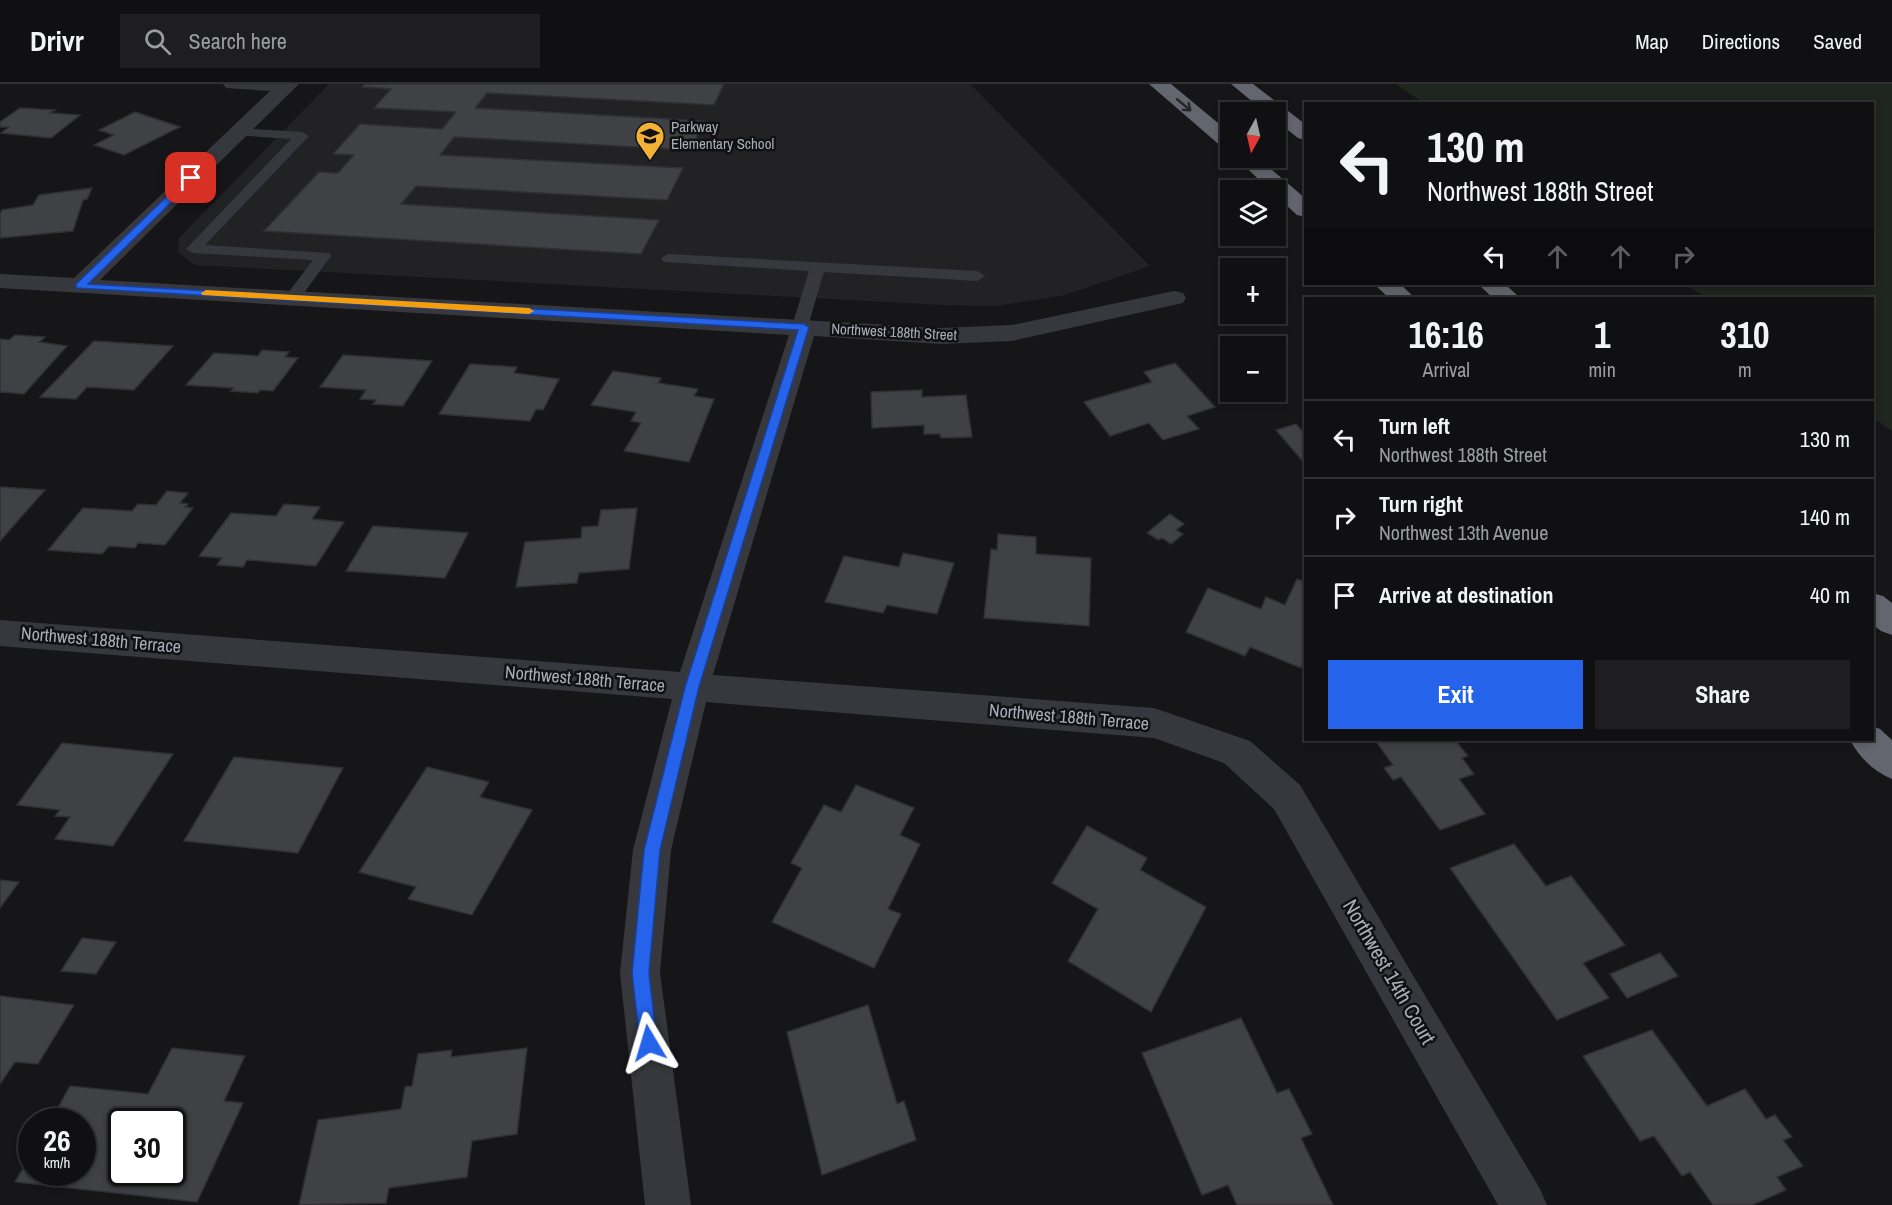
<!DOCTYPE html>
<meta charset="utf-8">
<style>
:root{--surface:#101012;--page:#1e1e20;--text:#f1f3f6;--muted:#9c9d9f;--line:#303032;--accent:#2563eb}
body{margin:0;font-family:"Archivo Narrow",sans-serif;background:var(--page);color:var(--text);height:100vh;display:flex;flex-direction:column;font-size:22px;white-space:nowrap}
*{box-sizing:border-box;margin:0}
p{font-size:20px;color:var(--muted)}
.icon{flex:none;width:33px;height:33px;fill:none;stroke:currentColor;stroke-width:2;stroke-linecap:round;stroke-linejoin:round}
.map{position:relative;flex:1;overflow:hidden}
.sheet{position:absolute;left:1304px;top:213px;width:570px;height:444px;display:flex;flex-direction:column;background:var(--surface);border-radius:0px;box-shadow:0 3px 9px #0003,0 0 0 2px var(--line)}
.sheet>*{flex:none}
.top-card{position:absolute;left:1304px;top:18px;width:570px;height:183px;border-radius:0px;box-shadow:0 3px 9px #0003,0 0 0 2px var(--line);background:#101012;color:var(--text);overflow:hidden}
.needle{width:39px;rotate:188deg}
.controls{position:absolute;left:1220px;top:18px;display:grid;gap:12px}
.controls a{display:grid;place-items:center;width:66px;height:66px;border-radius:0px;background:var(--surface);box-shadow:0 3px 9px #0003,0 0 0 2px var(--line);font-size:30px}
.speed{position:absolute;left:18px;top:1024px;display:flex;gap:12px;font-size:30px;font-weight:700;text-align:center}
.speed>*{display:grid;place-content:center;width:78px;height:78px;border-radius:50%;background:var(--surface);box-shadow:0 3px 9px #0003,0 0 0 2px var(--line);line-height:1}
.speed small{font-size:15px;font-weight:400}
.speed .limit{border:3px solid #111;border-radius:9px;background:#fff;color:#111}
.pin{position:absolute;display:grid;place-items:center;width:51px;height:51px;color:#fff;margin:-26px;border-radius:12px;box-shadow:0 3px 9px #0006}
.me{position:absolute;width:66px;margin:-33px;rotate:353deg;stroke-linejoin:round;filter:drop-shadow(0 0 4px #0008)}
.turn{display:flex;align-items:center;gap:21px;height:126px;padding:0 24px;font-size:27px}
.turn .icon{width:78px;height:78px;stroke-width:2.5}
.turn b{display:block;font-size:42px;line-height:51px}
.lanes{display:flex;align-items:center;height:57px;padding:0 24px;background:#0003;justify-content:center;gap:30px;direction:ltr}
.lanes .off{opacity:.35}
.eta{display:flex;justify-content:space-evenly;align-items:center;height:102px;text-align:center}
.eta b{font-size:36px;font-weight:800;line-height:42px}
.button{display:flex;gap:12px;margin-top:auto;padding:12px 24px}
.button a{flex:1;height:69px;border-radius:0px;background:var(--accent);color:#fff;font-size:24px;font-weight:800;line-height:69px;text-align:center}
.button a+a{background:var(--page);color:var(--text)}
ul{padding:0;list-style:none}
li{display:flex;align-items:center;gap:18px;height:78px;padding:0 24px;border-top:2px solid var(--line)}
li div{flex:1}
li b{display:block;font-size:22px}
li em{font-style:normal}
header{display:flex;align-items:center;gap:36px;box-sizing:border-box;height:84px;padding:0 30px;background:var(--surface);border-bottom:2px solid var(--line)}
header strong{font-size:28px}
nav{display:flex;gap:33px;margin-inline-start:auto;font-size:21px}
.search{width:420px;height:54px;background:var(--page);display:flex;align-items:center;gap:15px;box-sizing:border-box;padding:0 21px;border-radius:0px;color:var(--muted);font-size:22px}
.map>svg:first-child{display:block}
.built{fill:#222225}
.green{fill:#1e261f}
.building{fill:#404145;stroke:#303034;stroke-width:1.5;fill-rule:evenodd}
.lines{fill:none;stroke-linecap:round;stroke-linejoin:round}
.service{fill:#37383d;fill-rule:evenodd}
.minor{fill:#37383d;fill-rule:evenodd}
.motorway{fill:#63666e;fill-rule:evenodd}
.oneway{stroke:#26262a}
.route{fill:#2563eb;stroke:#184099;stroke-width:1.5}
.slow{fill:#f59e0b}
.labels{text-anchor:middle;stroke-width:5;stroke-linejoin:round;paint-order:stroke}
.far-poi-label{font-size:15px;fill:#a8adb8;stroke:#111113;text-anchor:start}
.far-street-label{font-size:15px;fill:#a8adb8;stroke:#111113}
.street-label{font-size:18px;fill:#a8adb8;stroke:#111113}
.near-street-label{font-size:21px;fill:#a8adb8;stroke:#111113}
</style>
<header>
<strong>Drivr</strong>
<div class="search"><svg class="icon" aria-label="search" viewBox="0 0 24 24"><circle cx="10" cy="10" r="6"/><path d="M15 15l6 6"/></svg>Search here</div>
<nav><a>Map</a><a>Directions</a><a>Saved</a></nav>
</header>
<div class="map">
<svg width="1892" height="1121" viewBox="0 0 1892 1121">
<rect width="100%" height="100%" fill="#161618"/>
<!-- built -->
<path class="built" d="M329,0H970L1150,182L1065,211L997,222L942,221L195,181L178,168L179,154Z"/>
<!-- green -->
<path class="green" d="M1396,0H1892V347L1872,333V214H1706L1685,200H1872V20H1425Z"/>
<!-- building -->
<g class="building">
<path d="M365,0H724L714,21L487,9L475,24L705,37L690,66L454,53L440,71L683,84L667,116L416,102L401,120L659,136L641,170L264,147L319,88L338,89L354,71L333,70L360,40L442,45L456,28L374,24L391,5L362,3Z"/>
<path d="M20,24L55,26L50,29L80,31L51,54L1,49L9,43H0V38Z"/>
<path d="M135,28L180,43L124,71L94,61L114,51L99,46Z"/>
<path d="M92,104L87,115L83,116L73,147L0,154V130L2,126L33,121L39,111Z"/>
<path d="M15,251L45,253L39,258L67,262L24,310L0,308V255L9,256Z"/>
<path d="M94,257L173,262L134,306L87,303L76,315L40,313Z"/>
<path d="M262,266L289,268L285,273L298,274L273,307L260,306L258,309L231,307L234,304L186,301L214,269L258,272Z"/>
<path d="M343,271L432,277L403,322L373,320L376,316L360,315L366,306L320,303Z"/>
<path d="M1175,279L1215,323L1187,332L1199,345L1163,356L1149,339L1110,352L1084,318L1152,298L1144,288Z"/>
<path d="M470,280L517,283L514,289L559,295L543,326L536,325L530,337L439,330Z"/>
<path d="M613,287L661,294L658,299L698,305L694,312L714,315L689,378L624,367L641,339L631,337L636,328L591,321Z"/>
<path d="M922,306V313L966,311L972,353L941,354L940,350H924V341L872,344L871,308Z"/>
<path d="M1296,340L1305,350V380L1276,346Z"/>
<path d="M0,403L45,406L0,457Z"/>
<path d="M167,407L188,409L180,419L188,420L185,423L193,424L165,461L138,459L135,464L109,462L102,470L48,466L83,424L132,427L138,420L156,421Z"/>
<path d="M284,420L320,423L312,435L344,438L316,482L247,476L243,483L217,481L222,474L199,472L231,429L276,432Z"/>
<path d="M637,424L629,485L579,489L577,499L516,503L525,458L581,454L582,443L598,442L601,426Z"/>
<path d="M1170,430L1184,440L1176,446L1183,450L1171,460L1162,454L1158,456L1147,449Z"/>
<path d="M373,442L468,449L445,494L346,487Z"/>
<path d="M998,450L1036,453V470L1091,474L1089,542L984,534L991,465L997,466Z"/>
<path d="M903,469L954,479L937,530L887,521L883,529L825,518L844,472L899,483Z"/>
<path d="M1297,495L1305,498V575L1301,584L1250,563L1245,572L1186,548L1208,504L1261,525L1266,513L1285,521Z"/>
<path d="M1375,656H1455L1468,672L1462,674L1474,690L1459,695L1485,730L1440,746L1401,693L1393,696L1384,684L1393,681Z"/>
<path d="M62,659L173,670L113,762L55,755L70,733L55,732L60,726L17,721Z"/>
<path d="M234,673L343,684L298,769L184,757Z"/>
<path d="M427,683L489,698L480,713L532,726L472,831L408,815L416,803L359,788Z"/>
<path d="M856,701L914,724L900,751L920,760L888,825L901,830L874,884L772,838L802,784L791,779L824,721L841,728Z"/>
<path d="M1087,742L1147,774L1140,786L1206,823L1151,928L1068,877L1098,825L1052,799Z"/>
<path d="M1514,760L1546,802L1571,792L1625,861L1583,879L1609,914L1557,936L1450,784Z"/>
<path d="M0,796L19,798L0,824Z"/>
<path d="M82,854L116,858L96,890L61,887Z"/>
<path d="M1660,869L1678,892L1627,914L1610,890Z"/>
<path d="M0,912L74,921L38,980L15,978L0,1000Z"/>
<path d="M868,921L897,1020L904,1017L916,1056L822,1091L787,948Z"/>
<path d="M1241,934L1277,1009L1289,1005L1312,1050L1301,1054L1333,1121H1237L1228,1101L1202,1111L1142,969Z"/>
<path d="M1652,946L1707,1022L1745,1005L1766,1035L1775,1031L1792,1053L1783,1056L1803,1082L1777,1093L1786,1106L1752,1121H1713L1690,1088L1682,1092L1654,1052L1640,1057L1583,972Z"/>
<path d="M172,964L245,972L224,1017L243,1019L197,1118L15,1098L32,1069V1089H82V1038H50L70,1002L148,1010ZM122,1038H172V1089H122Z"/>
<path d="M527,964L517,1050L472,1057L467,1093L389,1104L386,1119L299,1121L318,1036L401,1025L405,1003L412,1002L418,970L452,966L451,973Z"/>
</g>
<g class="lines">
<!-- service -->
<g class="service">
<path d="M239,44L302,48L309,52L205,161L329,169L331,172L298,217L292,219L284,214L313,176L193,169L186,165L291,55L234,51L232,48L234,45Z"/>
<path d="M669,170L977,187L985,192L977,197L824,188L808,242L800,247L792,242L809,187L664,178L661,175L664,172Z"/>
</g>
<!-- minor -->
<path class="minor" d="M223,0H299L100,196L941,244L1012,241L1174,207L1183,209L1186,214L1183,219L1012,257L941,260L814,252L713,591L1154,624L1250,657L1300,701L1540,1105L1547,1121H1498L1274,725L1224,679L1154,654L706,618L671,766L660,889L691,1121H645L620,889L633,766L672,615L0,562V536L680,588L789,251L0,204V190L74,194L270,7L226,4Z"/>
<!-- motorway -->
<g class="motorway">
<path d="M1149,0H1171L1230,49V66L1223,64Z"/>
<path d="M1231,0H1253L1305,40V56L1298,54L1275,36V28H1265Z"/>
<path d="M1236,74H1258L1305,114V133L1297,131L1275,111V106H1270Z"/>
<path d="M1374,200H1400L1415,214H1389Z"/>
<path d="M1478,200H1505L1520,214H1493Z"/>
<path d="M1872,509L1883,512L1892,519V551L1881,547L1872,540Z"/>
<path d="M1872,642L1880,645L1892,656V695C1874,688 1859,673 1850,656H1872Z"/>
</g>
</g>
<!-- one-way arrows -->
<defs><path id="oneway-shaft" d="M-6 0H5M1.5-3L5.5 0L1.5 3" fill="none" stroke-width="1.6" stroke-linecap="round" stroke-linejoin="round" transform="scale(1.5)"/></defs>
<use class="oneway" href="#oneway-shaft" transform="translate(1184 21) rotate(40)"/>
<!-- route -->
<path class="route" d="M188,92L196,94L88,200L804,240L809,243L699,603L660,766L649,889L657,959L655,965L649,967L642,965L640,959L632,889L644,766L685,603L798,246L76,204V200Z"/>
<!-- slow -->
<path class="slow" d="M206,206L529,224L534,227L529,230L202,211L201,209Z"/>
<!-- icons -->
<defs>
<g id="school-pin" transform="scale(1.5)"><path d="M0 17L-7.5 6A9.5 9.5 0 1 1 7.5 6Z" fill="#f2b134" stroke="#111113"/><path d="M0-5L7-2L0 1L-7-2ZM-4 1L0 2.5L4 1V4Q0 6-4 4Z" fill="#111"/></g>
</defs>
<g fill-rule="evenodd">
<use href="#school-pin" x="650" y="52"/>
</g>
<g class="labels">
<!-- far-poi labels -->
<g class="far-poi-label">
<text x="671" y="48">Parkway<tspan x="671" dy="17">Elementary School</tspan></text>
</g>
<!-- far-street labels -->
<g class="far-street-label">
<text transform="translate(894 248) rotate(3)" y="5">Northwest 188th Street</text>
</g>
<!-- street labels -->
<g class="street-label">
<text transform="translate(101 556) rotate(5)" y="6">Northwest 188th Terrace</text>
<text transform="translate(585 595) rotate(5)" y="6">Northwest 188th Terrace</text>
<text transform="translate(1069 633) rotate(5)" y="6">Northwest 188th Terrace</text>
</g>
<!-- near-street labels -->
<g class="near-street-label">
<text transform="translate(1389 888) rotate(60)" y="7">Northwest 14th Court</text>
</g>
</g>
</svg>
<div class="controls">
<a><svg class="needle" viewBox="-14 -14 28 28"><path d="M0-13l5 13h-10z" fill="#e53935"/><path d="M0 13l5-13h-10z" fill="#9c9d9f"/></svg></a>
<a><svg class="icon" aria-label="layers" viewBox="0 0 24 24"><path d="M12 4l9 5-9 5-9-5zM3 14l9 5 9-5"/></svg></a>
<a>+</a>
<a>−</a>
</div>
<div class="speed"><div>26<small>km/h</small></div><div class="limit">30</div></div>
<div class="pin" style="left:191px;top:94px;background:#d93025"><svg class="icon" aria-label="arrive" viewBox="0 0 24 24"><path d="M6 21V4h12l-3 4 3 4H6"/></svg></div>
<svg class="me" style="left:649px;top:959px" viewBox="-20 -20 40 40"><path d="M0-17L14 15 0 8-14 15z" fill="#2563eb" stroke="#fff" stroke-width="4"/></svg>
<div class="top-card">
<div class="turn"><svg class="icon" aria-label="left" viewBox="0 0 24 24"><path d="M17 20v-9H6M10 6l-5 5 5 5"/></svg><div><b>130 m</b>Northwest 188th Street</div></div>
<div class="lanes"><svg class="icon" aria-label="left" viewBox="0 0 24 24"><path d="M17 20v-9H6M10 6l-5 5 5 5"/></svg><svg class="icon off" aria-label="ahead" viewBox="0 0 24 24"><path d="M12 20V5M6 11l6-6 6 6"/></svg><svg class="icon off" aria-label="ahead" viewBox="0 0 24 24"><path d="M12 20V5M6 11l6-6 6 6"/></svg><svg class="icon off" aria-label="right" viewBox="0 0 24 24"><path d="M7 20v-9h11M14 6l5 5-5 5"/></svg></div>
</div>
<section class="sheet">
<div class="eta">
<div><b>16:16</b><p>Arrival</p></div>
<div><b>1</b><p>min</p></div>
<div><b>310</b><p>m</p></div>
</div>
<ul>
<li><svg class="icon" aria-label="left" viewBox="0 0 24 24"><path d="M17 20v-9H6M10 6l-5 5 5 5"/></svg><div><b>Turn left</b><p>Northwest 188th Street</p></div><em>130 m</em></li>
<li><svg class="icon" aria-label="right" viewBox="0 0 24 24"><path d="M7 20v-9h11M14 6l5 5-5 5"/></svg><div><b>Turn right</b><p>Northwest 13th Avenue</p></div><em>140 m</em></li>
<li><svg class="icon" aria-label="arrive" viewBox="0 0 24 24"><path d="M6 21V4h12l-3 4 3 4H6"/></svg><div><b>Arrive at destination</b></div><em>40 m</em></li>
</ul>
<div class="button"><a>Exit</a><a>Share</a></div>
</section>
</div>
